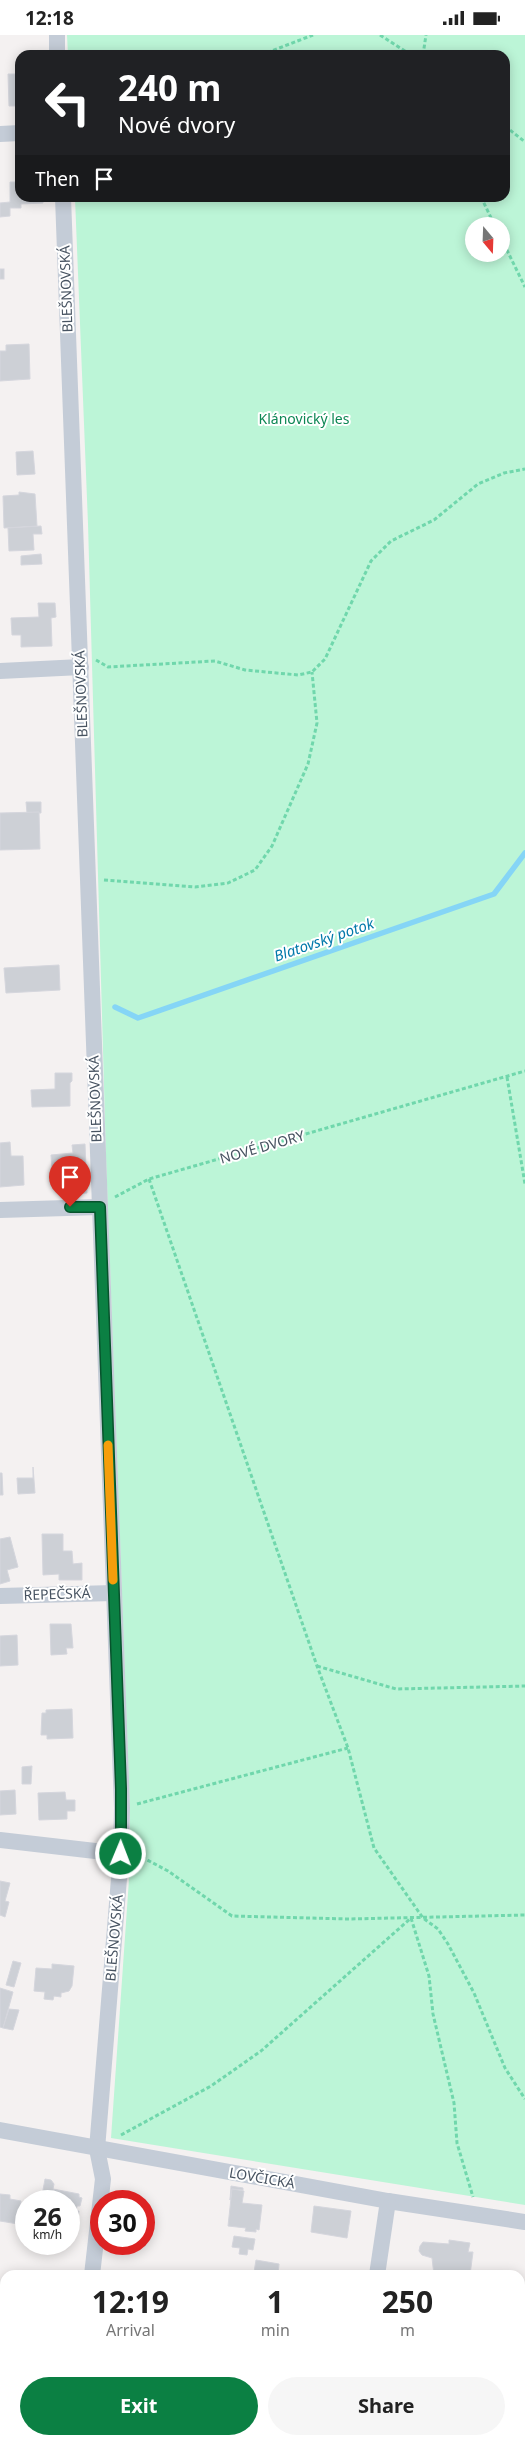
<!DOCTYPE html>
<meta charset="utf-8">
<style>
:root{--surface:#fff;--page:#f6f6f6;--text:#222;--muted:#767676;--accent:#0b8043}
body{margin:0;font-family:"Noto Sans",sans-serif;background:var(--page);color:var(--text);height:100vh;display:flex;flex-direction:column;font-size:19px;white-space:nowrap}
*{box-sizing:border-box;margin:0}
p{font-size:16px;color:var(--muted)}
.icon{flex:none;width:28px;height:28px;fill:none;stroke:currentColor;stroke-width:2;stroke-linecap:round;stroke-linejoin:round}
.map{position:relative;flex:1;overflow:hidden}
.details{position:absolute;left:0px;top:2235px;width:525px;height:175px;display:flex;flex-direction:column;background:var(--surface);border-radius:15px 15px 0 0;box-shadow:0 2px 12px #0003}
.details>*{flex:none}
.guide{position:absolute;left:15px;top:15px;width:495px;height:152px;border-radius:15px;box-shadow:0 2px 12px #0003;background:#202124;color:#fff;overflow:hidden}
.needle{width:32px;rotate:161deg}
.controls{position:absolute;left:465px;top:182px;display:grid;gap:10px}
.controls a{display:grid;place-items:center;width:45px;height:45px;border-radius:50%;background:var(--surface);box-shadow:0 2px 12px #0003;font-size:25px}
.speed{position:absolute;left:15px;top:2155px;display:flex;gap:10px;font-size:25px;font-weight:700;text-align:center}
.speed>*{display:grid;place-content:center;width:65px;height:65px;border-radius:50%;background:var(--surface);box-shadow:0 2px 12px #0003;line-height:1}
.speed small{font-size:12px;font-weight:400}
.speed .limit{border:8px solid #d22;background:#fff;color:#111}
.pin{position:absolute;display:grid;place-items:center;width:42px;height:42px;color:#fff;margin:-51px -21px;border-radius:50% 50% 50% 0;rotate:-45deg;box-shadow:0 0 5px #0007}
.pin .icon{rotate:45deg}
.me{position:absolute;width:55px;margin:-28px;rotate:1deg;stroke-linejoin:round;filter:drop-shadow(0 0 4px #0008)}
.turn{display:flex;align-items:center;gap:18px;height:105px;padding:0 20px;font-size:22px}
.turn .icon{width:65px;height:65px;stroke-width:2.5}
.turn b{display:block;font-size:35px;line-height:42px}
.then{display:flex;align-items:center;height:48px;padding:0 20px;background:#0003;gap:10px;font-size:19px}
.eta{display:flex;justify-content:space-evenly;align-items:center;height:85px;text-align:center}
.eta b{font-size:30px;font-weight:700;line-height:35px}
.button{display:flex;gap:10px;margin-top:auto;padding:10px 20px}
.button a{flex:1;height:58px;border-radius:30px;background:var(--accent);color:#fff;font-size:20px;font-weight:700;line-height:58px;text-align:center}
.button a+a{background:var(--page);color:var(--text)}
.status{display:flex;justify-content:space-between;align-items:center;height:35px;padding:0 25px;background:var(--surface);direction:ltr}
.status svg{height:14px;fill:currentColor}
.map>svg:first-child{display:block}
.green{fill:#bcf5d7;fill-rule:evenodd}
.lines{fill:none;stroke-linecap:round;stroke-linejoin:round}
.stream{stroke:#85d5f6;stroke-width:5.5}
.building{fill:#cdd0d6;stroke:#d5d6dd}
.path{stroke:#70d7ac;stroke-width:3;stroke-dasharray:4 2.5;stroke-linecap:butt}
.street{stroke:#c4ccd7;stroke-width:16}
.route-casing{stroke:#07532c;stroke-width:12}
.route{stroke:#0b8043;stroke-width:9}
.slow{stroke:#f59e0b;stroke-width:9}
.labels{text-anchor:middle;stroke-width:4;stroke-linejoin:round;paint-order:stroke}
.street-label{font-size:14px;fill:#475361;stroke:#fff}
.park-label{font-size:14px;fill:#0d8754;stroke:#fff}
.water-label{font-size:15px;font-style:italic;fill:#0279aa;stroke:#fff}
</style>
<div class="status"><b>12:18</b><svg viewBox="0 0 49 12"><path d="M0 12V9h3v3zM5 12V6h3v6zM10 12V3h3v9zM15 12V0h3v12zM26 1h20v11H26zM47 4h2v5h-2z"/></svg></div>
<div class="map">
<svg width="525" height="2410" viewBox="0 0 525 2410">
<rect width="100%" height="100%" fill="#f4f1f1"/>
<!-- green -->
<path class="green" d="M67,0H525V2170L111,2103L130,1830V1777L106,1121L88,489L75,163L505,162V20H68ZM474,191H501V219H474Z"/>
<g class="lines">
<!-- stream -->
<path class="stream" d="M115,972L138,983L494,859L525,818"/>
</g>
<!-- building -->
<g class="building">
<path d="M8,39H20V71H9Z"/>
<path d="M10,147H20V162H43V168L21,169V173H10V181L0,182V168L10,167Z"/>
<rect x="0" y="234" width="4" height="10"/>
<path d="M29,309L30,344L0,346V316H6V310Z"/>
<path d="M33,416L35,439L17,440L16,417Z"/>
<path d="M19,457L35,459L37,491L4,493L3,461L19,460Z"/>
<path d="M41,491L42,499H33L34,515L9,516L8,493Z"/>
<path d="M41,519L42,529L21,530V521Z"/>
<path d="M38,568H55L56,582L51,583L52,611L21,612V600H12L11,583L39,582Z"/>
<path d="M26,767H41V778H27Z"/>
<path d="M39,777L40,814L0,815V778Z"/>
<path d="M59,930L60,955L6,958L4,933Z"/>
<path d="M55,1038H72V1046L70,1048V1071L32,1072L31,1055L55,1054Z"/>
<path d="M10,1107L11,1121H23L24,1150L0,1152V1108Z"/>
<path d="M85,1109L87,1158L73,1159V1150L53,1151L51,1120L73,1118L72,1110Z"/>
<path d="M33,1432L35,1458L18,1459L17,1443H33Z"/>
<path d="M0,1438H2L3,1460H0Z"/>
<path d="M42,1499H63V1516H72L73,1529L82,1528V1545H59V1539L43,1540Z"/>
<path d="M10,1502L18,1532L7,1535L10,1546L0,1549V1504Z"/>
<path d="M50,1589H71L73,1613H66L67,1619L51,1620Z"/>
<path d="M17,1600L18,1630L0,1631V1601Z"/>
<path d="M72,1674L73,1703L47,1704V1700H41L42,1678H46V1675Z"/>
<path d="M32,1731L31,1749H22V1732Z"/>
<path d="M15,1755L16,1779L0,1780V1756Z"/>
<path d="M65,1757L66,1765H75V1776H67V1784L39,1785L38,1758Z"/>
<path d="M0,1846L10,1848L5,1866L9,1867L5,1882L0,1880Z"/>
<path d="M13,1926L21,1928L14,1952L6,1950Z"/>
<path d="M52,1929L74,1931L72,1951L69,1956L61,1958V1962L54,1961L53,1965L44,1964L45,1957L34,1956L36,1933L52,1934Z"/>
<path d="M0,1953L13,1957L3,1993L0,1992Z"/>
<path d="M9,1974L19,1975L13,1995L3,1993Z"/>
<path d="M45,2144L51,2145L54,2149L53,2154L79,2159V2162L82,2163L80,2171H77L76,2176H79L78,2185L75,2184L74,2187L69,2186V2166H41Z"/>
<path d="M231,2151L243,2153V2155L232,2154L230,2165Z"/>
<path d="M232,2154L244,2156L242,2168L262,2170L259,2195L256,2194V2197L245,2196L246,2193L228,2191Z"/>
<path d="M0,2159L10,2160V2164L21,2166L18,2189L0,2186Z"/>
<path d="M314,2171L351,2176L347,2203L311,2197Z"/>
<path d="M144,2175H150L145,2211L124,2209H144Z"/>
<path d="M234,2201L255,2204L253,2215L248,2214L247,2220L239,2219L240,2213L232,2212Z"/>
<path d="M449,2205L470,2208L468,2217H473L470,2240H434L432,2223L422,2220L419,2216L420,2211L423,2207L449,2209Z"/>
<path d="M31,2209H50L48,2217L30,2214Z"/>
<path d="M256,2225L279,2229L278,2240H249L250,2237H254Z"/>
<path d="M520,2260L525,2261L523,2291L520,2290Z"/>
<path d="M0,2261H3L2,2266L5,2267V2288H3L2,2295L0,2294Z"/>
<path d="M520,2344L525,2345V2381H520Z"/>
<path d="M94,2405H144L143,2410H93Z"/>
<path d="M187,2405L214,2406L216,2410H186Z"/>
<path d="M290,2405H322L321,2410H289Z"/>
</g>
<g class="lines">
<!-- path -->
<g class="path">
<path d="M380,0L411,20"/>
<path d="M261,20L313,0"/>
<path d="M423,20L426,0"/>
<path d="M505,91L525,107"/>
<path d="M481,162L495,191"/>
<path d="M501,203L525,252"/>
<path d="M96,625L108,632L215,626L245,635L298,640L312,637L325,624L371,526L391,506L434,485L478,449L504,438L525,434"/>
<path d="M104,845L195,852L228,848L255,835L272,811L308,729L317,688L312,637"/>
<path d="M507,1042L525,1149"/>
<path d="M149,1144L317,1631L348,1713L374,1813L423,1883L438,1894L448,1909L474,1958L505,2033L525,2064"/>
<path d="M115,1162L149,1144L525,1036"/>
<path d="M317,1631L396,1654L525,1651"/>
<path d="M137,1769L348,1713"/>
<path d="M136,1819L168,1836L232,1881L349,1884L525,1880"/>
<path d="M121,2100L211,2051L261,2016L411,1883L429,1941L433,1979L454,2068L457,2108L473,2162"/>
</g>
<!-- street -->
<g class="street">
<path d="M57,0V20"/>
<path d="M0,99L20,98"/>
<path d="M63,162L122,1773L121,1819L97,2114L103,2144L92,2240"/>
<path d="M0,636L81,632"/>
<path d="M0,1175L100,1172"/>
<path d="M0,1561L114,1558"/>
<path d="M0,1805L121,1819"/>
<path d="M0,2095L388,2166L525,2187"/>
<path d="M377,2240L388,2166"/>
<path d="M0,2330H5"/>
<path d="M480,2405L512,2410"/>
<path d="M73,2410V2405"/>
<path d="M352,2410L353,2405"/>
</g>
</g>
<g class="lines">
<!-- route casing -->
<g class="route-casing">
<path id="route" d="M70,1172H100L121,1754V1819"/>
</g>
<!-- route -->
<use href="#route" class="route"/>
<!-- slow -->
<path class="slow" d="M108,1410L113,1545"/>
</g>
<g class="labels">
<!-- street labels -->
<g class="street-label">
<text transform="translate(66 254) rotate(-92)" y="5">BLEŠNOVSKÁ</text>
<text transform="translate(81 659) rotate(-92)" y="5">BLEŠNOVSKÁ</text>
<text transform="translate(95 1064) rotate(-92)" y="5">BLEŠNOVSKÁ</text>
<text transform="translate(262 1112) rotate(-16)" y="5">NOVÉ DVORY</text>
<text transform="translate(57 1559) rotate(-2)" y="5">ŘEPEČSKÁ</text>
<text transform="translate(114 1903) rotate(-85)" y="5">BLEŠNOVSKÁ</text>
<text transform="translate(262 2143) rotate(10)" y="5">LOVČICKÁ</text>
</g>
<!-- park labels -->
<g class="park-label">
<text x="304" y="389">Klánovický les</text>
</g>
<!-- water labels -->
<g class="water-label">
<text transform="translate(324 905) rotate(-19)" y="5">Blatovský potok</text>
</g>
</g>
</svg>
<div class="controls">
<a><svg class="needle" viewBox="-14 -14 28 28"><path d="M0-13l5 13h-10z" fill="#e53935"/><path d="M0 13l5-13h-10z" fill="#767676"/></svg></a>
</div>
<div class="speed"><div>26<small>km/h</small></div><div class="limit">30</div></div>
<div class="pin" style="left:70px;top:1172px;background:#d93025"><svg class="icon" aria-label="arrive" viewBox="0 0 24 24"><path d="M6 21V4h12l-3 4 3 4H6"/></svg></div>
<svg class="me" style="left:121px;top:1819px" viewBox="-20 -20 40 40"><circle r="17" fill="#0b8043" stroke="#fff" stroke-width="3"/><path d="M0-11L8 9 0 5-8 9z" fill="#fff"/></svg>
<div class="guide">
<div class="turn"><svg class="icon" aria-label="left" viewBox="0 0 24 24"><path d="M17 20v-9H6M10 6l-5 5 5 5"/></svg><div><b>240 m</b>Nové dvory</div></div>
<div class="then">Then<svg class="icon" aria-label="arrive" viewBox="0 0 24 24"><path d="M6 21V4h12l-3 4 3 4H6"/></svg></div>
</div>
<section class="details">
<div class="eta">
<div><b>12:19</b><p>Arrival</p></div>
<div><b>1</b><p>min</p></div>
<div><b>250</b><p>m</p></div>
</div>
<div class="button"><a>Exit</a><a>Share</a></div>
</section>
</div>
